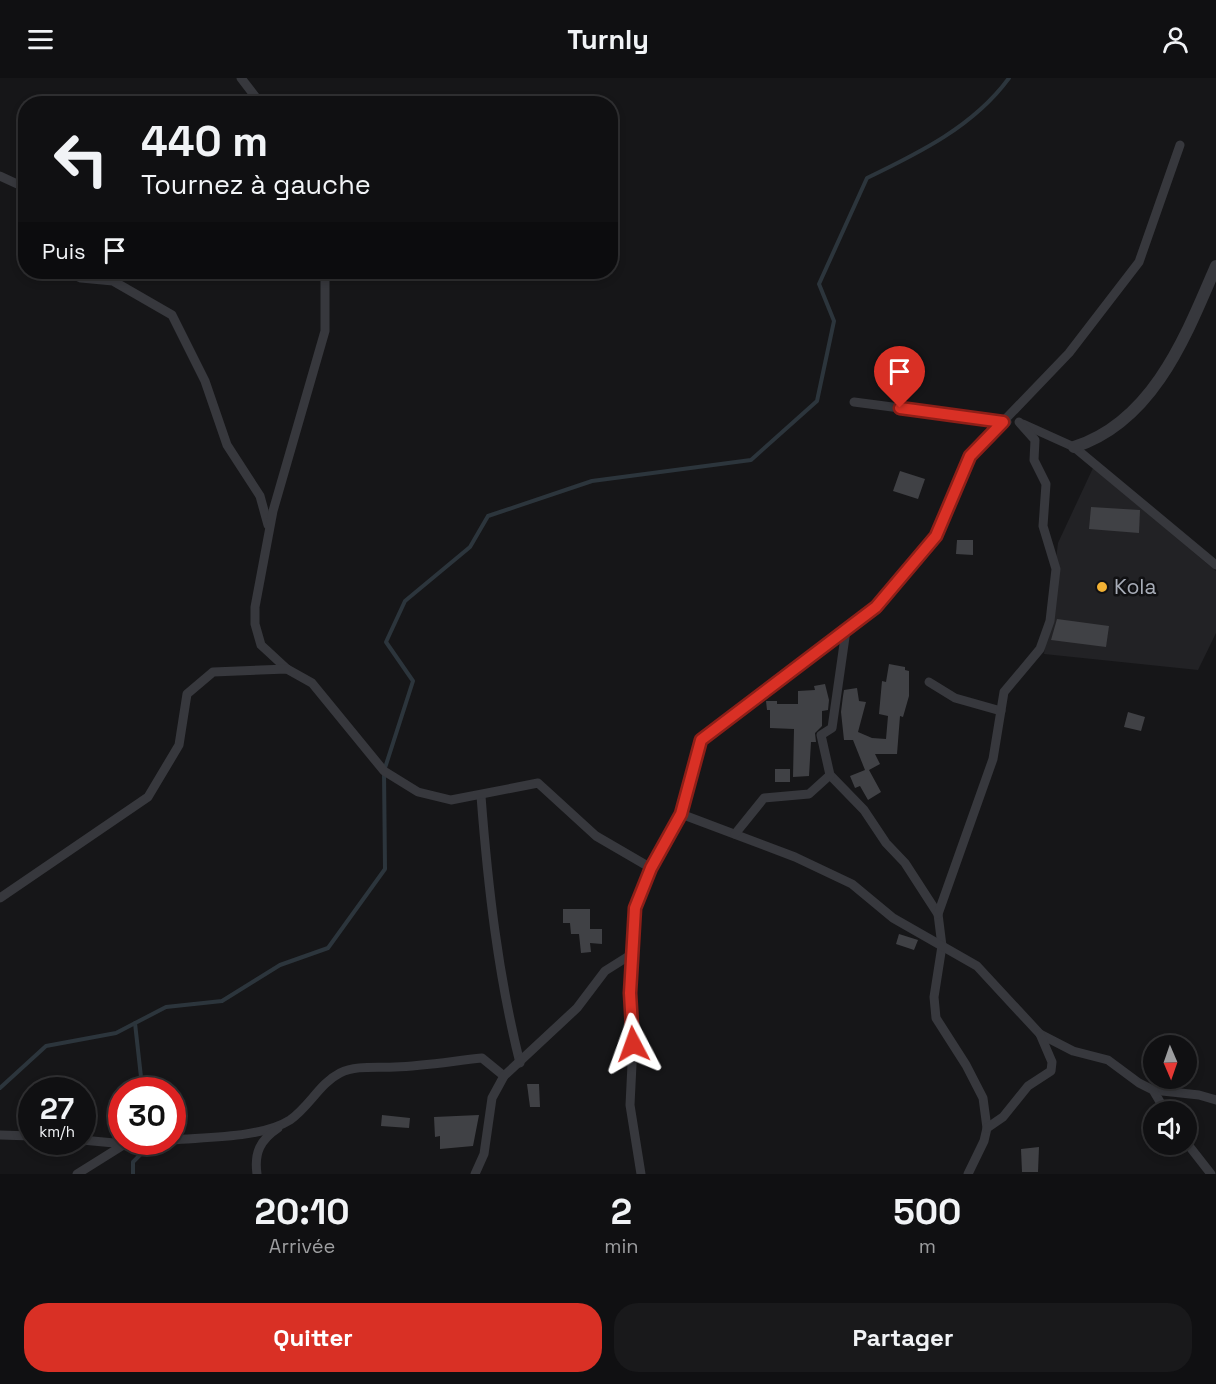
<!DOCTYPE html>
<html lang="fr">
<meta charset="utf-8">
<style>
:root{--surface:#101012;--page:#19191b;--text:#f1f3f6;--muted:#9c9d9f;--line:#303032;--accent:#d93025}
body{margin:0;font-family:"Space Grotesk",sans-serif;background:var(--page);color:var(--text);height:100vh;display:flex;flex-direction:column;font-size:22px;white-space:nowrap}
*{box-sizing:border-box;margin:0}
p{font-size:20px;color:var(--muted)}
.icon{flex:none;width:33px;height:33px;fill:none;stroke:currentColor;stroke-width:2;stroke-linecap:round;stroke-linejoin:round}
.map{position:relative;height:1096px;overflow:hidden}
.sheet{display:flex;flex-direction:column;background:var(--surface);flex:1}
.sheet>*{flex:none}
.top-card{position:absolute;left:18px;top:18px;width:600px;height:183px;border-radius:24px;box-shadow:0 3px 9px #0003,0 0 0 2px var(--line);background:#101012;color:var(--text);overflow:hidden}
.needle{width:39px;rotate:178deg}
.fabs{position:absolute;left:1143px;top:957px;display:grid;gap:12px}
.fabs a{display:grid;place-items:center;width:54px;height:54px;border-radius:50%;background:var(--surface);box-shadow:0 3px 9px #0003,0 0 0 2px var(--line);font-size:30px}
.speed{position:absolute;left:18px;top:999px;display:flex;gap:12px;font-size:30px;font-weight:700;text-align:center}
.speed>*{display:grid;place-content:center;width:78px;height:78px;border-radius:50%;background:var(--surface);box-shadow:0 3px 9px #0003,0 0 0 2px var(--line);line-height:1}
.speed small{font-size:15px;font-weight:400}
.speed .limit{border:9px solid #d22;background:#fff;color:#111}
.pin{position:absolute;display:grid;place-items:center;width:51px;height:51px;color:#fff;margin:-62px -26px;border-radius:50% 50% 50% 0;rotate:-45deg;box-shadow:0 0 6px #0007}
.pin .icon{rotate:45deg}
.me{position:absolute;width:66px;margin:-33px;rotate:356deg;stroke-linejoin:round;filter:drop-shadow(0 0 4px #0008)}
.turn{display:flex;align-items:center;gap:21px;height:126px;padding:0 24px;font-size:27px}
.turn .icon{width:78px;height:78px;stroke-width:2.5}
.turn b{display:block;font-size:42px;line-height:51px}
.then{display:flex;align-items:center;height:57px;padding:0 24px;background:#0003;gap:12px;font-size:22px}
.eta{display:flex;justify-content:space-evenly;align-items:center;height:102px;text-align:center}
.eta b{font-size:36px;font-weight:700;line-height:42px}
.primary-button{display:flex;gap:12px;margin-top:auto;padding:12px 24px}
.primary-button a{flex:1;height:69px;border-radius:24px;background:var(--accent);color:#fff;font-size:24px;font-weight:700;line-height:69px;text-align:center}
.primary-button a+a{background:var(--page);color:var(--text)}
header{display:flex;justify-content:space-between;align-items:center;height:78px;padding:0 24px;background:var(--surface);font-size:27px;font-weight:700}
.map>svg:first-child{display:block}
.built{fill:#222225}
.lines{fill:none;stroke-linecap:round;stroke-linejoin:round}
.stream{stroke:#2c353c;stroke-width:4}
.building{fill:#404145}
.minor{stroke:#37383d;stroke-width:9}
.tertiary{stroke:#37383d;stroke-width:12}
.route-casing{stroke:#8d1f18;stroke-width:15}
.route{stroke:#d93025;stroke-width:10}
.poi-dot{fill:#f2b134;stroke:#111113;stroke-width:2}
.labels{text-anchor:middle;stroke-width:5;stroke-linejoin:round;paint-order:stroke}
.poi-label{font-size:21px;fill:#a8adb8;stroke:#111113;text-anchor:start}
</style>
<header><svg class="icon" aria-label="menu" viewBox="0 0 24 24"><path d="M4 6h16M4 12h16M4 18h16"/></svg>Turnly<svg class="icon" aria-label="person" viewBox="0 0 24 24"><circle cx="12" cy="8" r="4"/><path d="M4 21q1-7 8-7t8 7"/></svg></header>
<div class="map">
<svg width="1216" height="1096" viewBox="0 0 1216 1096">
<rect width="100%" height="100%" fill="#161618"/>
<!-- built -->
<path class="built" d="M1093,390L1216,493V555L1198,592L1044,576L1058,465Z"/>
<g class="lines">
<!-- stream -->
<g class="stream">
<path d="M135,945L141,999L150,1012"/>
<path d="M0,1010L46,968L116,955L166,929L222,923L280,887L328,870L385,791L384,693L413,603L386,564L405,523L470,469L488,438L592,403L751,382L817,323L834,243L819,206L867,100C919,75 974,48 1009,0"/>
<path d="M133,1096V1084L152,1065"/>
</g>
</g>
<!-- building -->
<g class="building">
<path d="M900,393L925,401L918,421L893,413Z"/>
<path d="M1091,429L1140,432L1139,455L1089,451Z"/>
<path d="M957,462H973V477L956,476Z"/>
<path d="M1057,541L1109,548L1106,569L1051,562Z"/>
<path d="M889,586L905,589V592L909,593V618L903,639L900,638L897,676H875L880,686L869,692L881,714L868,722L860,708L855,710L850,698L865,692L853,662H844L841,634L843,618L844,612L857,610L859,623L866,624L858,654L872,660L886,661L888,638L879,636L882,603L886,604Z"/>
<path d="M825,606L829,622L828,632L822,633V648L815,655L816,664H811L809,698L793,699L794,651L770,650V632H767L766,623H777V626H798V613L815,612L814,608Z"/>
<path d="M1128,634L1145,639L1141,653L1124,649Z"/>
<rect x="775" y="691" width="15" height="13"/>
<path d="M563,831H590V851H602V866L590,865L591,874L581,875L579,856H571L570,845H563Z"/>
<path d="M899,856L918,862L914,872L896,866Z"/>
<path d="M527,1006H539L540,1029H530Z"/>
<path d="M382,1037L410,1040L409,1050L381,1048Z"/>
<path d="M479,1037L473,1068L440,1071V1058L435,1059L434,1039Z"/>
<path d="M1039,1069L1038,1094H1022L1021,1071Z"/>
</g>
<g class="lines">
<!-- minor -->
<g class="minor">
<path d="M241,0L261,26"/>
<path d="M0,98L26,110"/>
<path d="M67,194L81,200L113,203L172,237L205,303L227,367L260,418L268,447"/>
<path d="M854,324L1007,344"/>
<path d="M1023,346L1074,369L1216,487"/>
<path d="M287,591L261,567L255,546V529L273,433L325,253V194"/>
<path d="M929,604L955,620L1001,633"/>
<path d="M830,697L864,732L886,765L905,785L938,836L942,868L934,919L936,940L966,987L983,1020L987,1050L984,1063L968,1096"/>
<path d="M481,718C488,809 498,897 520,985"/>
<path d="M681,736L795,779L852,806L893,840L977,888L1040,956L1073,973L1108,982L1139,1005L1153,1012L1199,1017L1216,1022"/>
<path d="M735,756L764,720L809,716L830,697L821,657L832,650L846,552"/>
<path d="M0,820L148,719L179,667L187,616L213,594L287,591L312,605L384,693L418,714L451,722L538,705L596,758L651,790"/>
<path d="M938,836L993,681L1004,614L1040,571L1050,543L1056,491L1043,448L1046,406L1034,382L1035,362L1019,344"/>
<path d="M1153,1012L1166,1034"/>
<path d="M987,1050L1003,1039L1028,1008L1051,993L1052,984L1040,956"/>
<path d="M0,1057L32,1058"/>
<path d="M82,1062L125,1066L156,1064"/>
<path d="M172,1062C205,1059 262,1060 290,1042C309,1029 320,1005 340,995C356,987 377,990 395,989C424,988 453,983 482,980L504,998"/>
<path d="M1186,1064L1211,1096"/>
<path d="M77,1096L125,1066"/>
<path d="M257,1096C254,1075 260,1062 278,1050"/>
<path d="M475,1096L484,1076L492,1020L504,998L577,930L605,893L632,876"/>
<path d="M641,1096L630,1027L633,966L630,915L635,830L651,790L681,736L701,661L876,529L936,458L970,378L1069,275L1139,184L1180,67"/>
</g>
<!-- tertiary -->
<path class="tertiary" d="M1074,369C1153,344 1186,258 1216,188"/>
</g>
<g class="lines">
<!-- route casing -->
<g class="route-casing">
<path id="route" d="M633,966L630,915L635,830L651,790L681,736L701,662L876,529L936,458L970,378L1003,344L900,330"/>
</g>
<!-- route -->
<use href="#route" class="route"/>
</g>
<!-- markers -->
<circle class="poi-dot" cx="1102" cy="509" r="6"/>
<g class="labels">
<!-- poi labels -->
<g class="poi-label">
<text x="1114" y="516">Kola</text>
</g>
</g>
</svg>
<div class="fabs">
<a><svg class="needle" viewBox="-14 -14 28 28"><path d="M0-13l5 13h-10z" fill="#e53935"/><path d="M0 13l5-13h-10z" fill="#9c9d9f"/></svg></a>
<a><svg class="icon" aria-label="sound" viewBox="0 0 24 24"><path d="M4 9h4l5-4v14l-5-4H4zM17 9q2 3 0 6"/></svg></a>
</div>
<div class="speed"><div>27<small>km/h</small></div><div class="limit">30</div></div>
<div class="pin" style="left:900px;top:330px;background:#d93025"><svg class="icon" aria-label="arrive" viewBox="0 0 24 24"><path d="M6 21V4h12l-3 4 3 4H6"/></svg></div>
<svg class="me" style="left:633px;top:966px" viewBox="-20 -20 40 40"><path d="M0-17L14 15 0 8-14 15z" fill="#d93025" stroke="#fff" stroke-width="4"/></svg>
<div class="top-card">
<div class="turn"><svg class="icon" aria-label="left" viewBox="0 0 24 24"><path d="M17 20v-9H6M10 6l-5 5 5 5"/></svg><div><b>440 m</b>Tournez à gauche</div></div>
<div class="then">Puis<svg class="icon" aria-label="arrive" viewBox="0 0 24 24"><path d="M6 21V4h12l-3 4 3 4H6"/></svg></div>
</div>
</div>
<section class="sheet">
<div class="eta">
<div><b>20:10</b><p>Arrivée</p></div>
<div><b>2</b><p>min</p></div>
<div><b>500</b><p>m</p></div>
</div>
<div class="primary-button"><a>Quitter</a><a>Partager</a></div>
</section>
